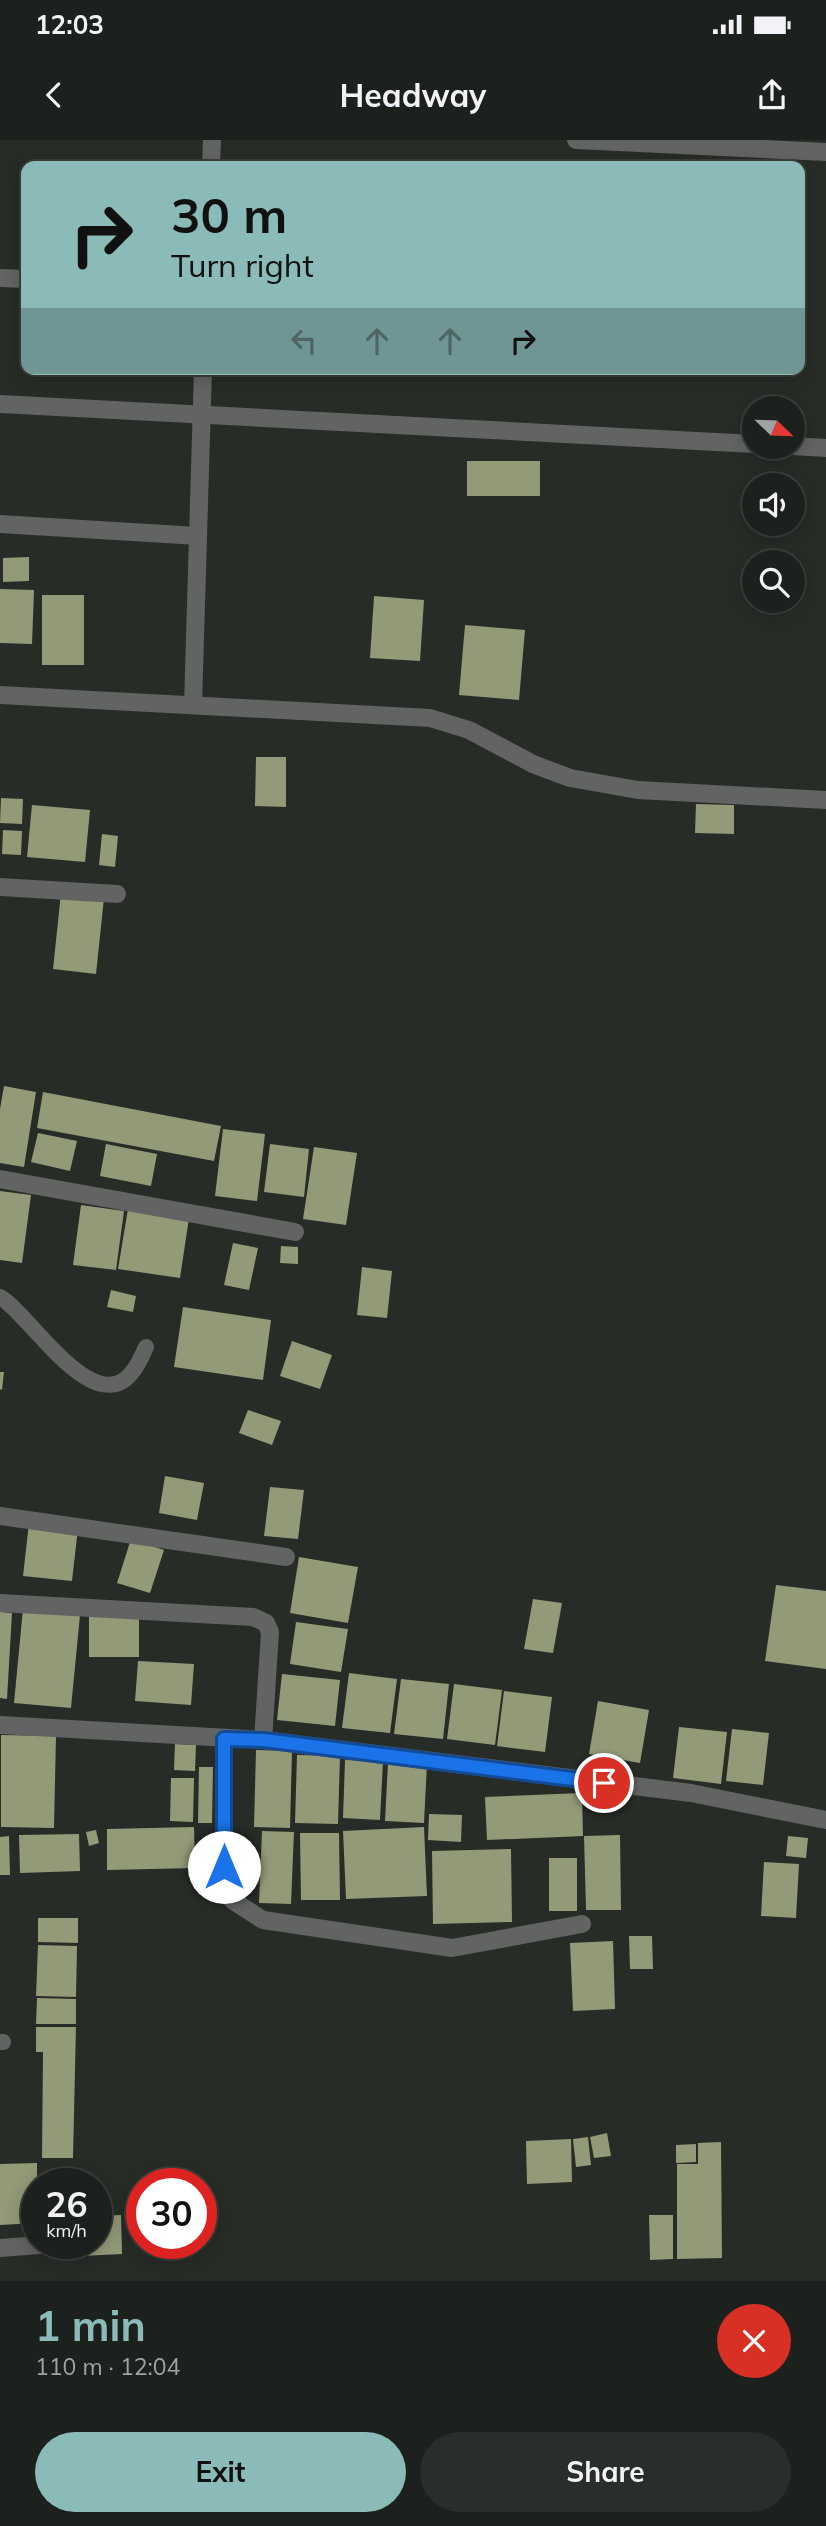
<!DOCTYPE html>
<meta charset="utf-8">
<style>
:root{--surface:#1d211d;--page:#2a2e2a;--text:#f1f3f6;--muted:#a0a3a4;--line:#3b3e3b;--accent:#8bbbb9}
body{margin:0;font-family:Mulish,sans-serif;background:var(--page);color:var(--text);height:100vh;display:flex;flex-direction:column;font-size:26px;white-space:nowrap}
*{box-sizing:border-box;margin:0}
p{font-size:23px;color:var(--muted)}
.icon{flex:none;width:38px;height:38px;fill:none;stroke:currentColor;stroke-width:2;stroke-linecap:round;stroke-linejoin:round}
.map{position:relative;height:2141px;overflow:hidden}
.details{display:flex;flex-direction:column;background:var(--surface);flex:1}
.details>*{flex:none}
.hud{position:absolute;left:21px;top:21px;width:784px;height:214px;border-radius:14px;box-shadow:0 4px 18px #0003,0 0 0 2px var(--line);background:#8bbbb9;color:#111;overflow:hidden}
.needle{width:46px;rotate:113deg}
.tools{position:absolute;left:742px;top:256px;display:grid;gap:14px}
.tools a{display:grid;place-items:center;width:63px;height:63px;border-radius:50%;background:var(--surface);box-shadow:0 4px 18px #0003,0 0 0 2px var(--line);font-size:35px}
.speed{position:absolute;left:21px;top:2028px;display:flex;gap:14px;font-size:35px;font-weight:700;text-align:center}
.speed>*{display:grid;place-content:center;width:91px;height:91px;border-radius:50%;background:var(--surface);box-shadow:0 4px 18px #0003,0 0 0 2px var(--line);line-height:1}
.speed small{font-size:18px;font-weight:400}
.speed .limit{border:10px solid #d22;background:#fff;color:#111}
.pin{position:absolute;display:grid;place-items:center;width:60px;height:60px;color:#fff;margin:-30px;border:4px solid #fff;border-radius:50%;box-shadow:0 2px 7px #0007}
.me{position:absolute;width:77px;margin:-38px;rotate:0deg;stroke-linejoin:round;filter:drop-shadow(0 0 5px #0008)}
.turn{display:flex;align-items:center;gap:24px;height:147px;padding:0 35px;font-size:32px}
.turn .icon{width:91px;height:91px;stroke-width:2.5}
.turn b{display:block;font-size:49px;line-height:60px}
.lanes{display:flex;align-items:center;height:66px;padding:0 35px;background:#0003;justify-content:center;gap:35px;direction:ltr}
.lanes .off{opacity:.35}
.round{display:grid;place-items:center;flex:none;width:74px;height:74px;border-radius:37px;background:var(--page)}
.head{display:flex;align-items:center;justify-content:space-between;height:119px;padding:0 35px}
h1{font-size:42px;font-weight:700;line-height:52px;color:var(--accent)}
.primary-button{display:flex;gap:14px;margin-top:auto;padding:14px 35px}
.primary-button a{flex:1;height:80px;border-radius:42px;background:var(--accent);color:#111;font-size:28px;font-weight:700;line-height:80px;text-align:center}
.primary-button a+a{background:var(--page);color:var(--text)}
.status{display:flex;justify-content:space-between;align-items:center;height:49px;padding:0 35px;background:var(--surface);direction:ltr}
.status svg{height:19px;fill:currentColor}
header{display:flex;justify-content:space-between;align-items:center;height:91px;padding:0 35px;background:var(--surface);font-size:32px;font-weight:700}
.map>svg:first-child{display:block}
.building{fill:#929a78}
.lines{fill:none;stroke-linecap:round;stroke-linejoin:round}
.service{stroke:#616463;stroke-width:16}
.minor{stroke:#616463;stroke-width:18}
.route-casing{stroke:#114b97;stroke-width:18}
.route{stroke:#1a73e8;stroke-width:12}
</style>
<div class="status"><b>12:03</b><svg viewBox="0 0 49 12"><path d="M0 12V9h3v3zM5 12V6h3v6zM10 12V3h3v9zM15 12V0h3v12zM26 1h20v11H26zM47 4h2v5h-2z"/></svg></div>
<header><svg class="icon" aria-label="back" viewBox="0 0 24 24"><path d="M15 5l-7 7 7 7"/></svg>Headway<svg class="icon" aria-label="share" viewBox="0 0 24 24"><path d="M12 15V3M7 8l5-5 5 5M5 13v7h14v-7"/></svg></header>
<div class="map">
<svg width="826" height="2141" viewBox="0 0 826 2141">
<rect width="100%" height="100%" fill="#272c27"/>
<!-- building -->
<g class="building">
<rect x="467" y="321" width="73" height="35"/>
<path d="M29,417V441L3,442V418Z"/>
<path d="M0,449L34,450L32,504L0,503Z"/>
<rect x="42" y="455" width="42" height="70"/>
<path d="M374,456L424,460L420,521L370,518Z"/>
<path d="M465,485L525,490L519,560L459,555Z"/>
<path d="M256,617H286V667L255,666Z"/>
<path d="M1,658L23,659L22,684L0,683Z"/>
<path d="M696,664L734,665V694L695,693Z"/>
<path d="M32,665L90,670L85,722L27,717Z"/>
<path d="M3,690L22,691L21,715L2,714Z"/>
<path d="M102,694L118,696L115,727L99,725Z"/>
<path d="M61,753L104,758L96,834L53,829Z"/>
<path d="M4,946L36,952L24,1027L0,1023V969Z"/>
<path d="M43,952L221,986L214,1021L37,988Z"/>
<path d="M223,989L265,994L257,1061L215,1056Z"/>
<path d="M38,993L77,1001L70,1031L31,1022Z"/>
<path d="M106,1004L157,1014L151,1046L100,1036Z"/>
<path d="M270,1004L309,1009L304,1057L264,1052Z"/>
<path d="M314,1007L357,1013L346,1085L303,1079Z"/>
<path d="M0,1051L31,1055L22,1123L0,1120Z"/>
<path d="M81,1065L124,1071L116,1130L73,1125Z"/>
<path d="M128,1069L189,1078L180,1138L118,1129Z"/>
<path d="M233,1103L258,1108L249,1150L224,1145Z"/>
<path d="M281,1106L298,1107V1124L280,1123Z"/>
<path d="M362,1127L392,1131L387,1178L357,1175Z"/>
<path d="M111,1150L136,1156L133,1172L107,1167Z"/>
<path d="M183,1167L271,1180L263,1240L174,1227Z"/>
<path d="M292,1201L332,1215L320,1249L280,1236Z"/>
<path d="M0,1232H4L2,1250L0,1249Z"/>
<path d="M248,1270L281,1281L272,1305L239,1293Z"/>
<path d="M165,1336L204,1343L197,1380L159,1373Z"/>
<path d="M270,1347L304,1350L298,1399L264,1396Z"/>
<path d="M29,1383L78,1388L72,1441L23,1436Z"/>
<path d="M131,1399L164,1410L150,1453L117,1443Z"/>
<path d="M299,1417L358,1427L348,1483L290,1473Z"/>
<path d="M776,1445L826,1451V1529L765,1521Z"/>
<path d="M533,1459L562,1463L553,1513L524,1509Z"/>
<path d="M23,1469L80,1475L71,1568L14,1563Z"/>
<path d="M0,1472L12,1473L7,1559L0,1558Z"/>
<rect x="89" y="1477" width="50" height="40"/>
<path d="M296,1482L348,1489L341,1532L290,1524Z"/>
<path d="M138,1521L194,1524L191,1565L135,1561Z"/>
<path d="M349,1533L397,1539L390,1593L342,1588Z"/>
<path d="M282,1534L340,1540L335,1586L277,1580Z"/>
<path d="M401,1539L449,1544L443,1599L394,1594Z"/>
<path d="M454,1544L502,1550L495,1605L447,1599Z"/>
<path d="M504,1551L552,1557L545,1612L497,1606Z"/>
<path d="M598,1561L649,1570L640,1623L589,1614Z"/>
<path d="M679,1587L727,1592L721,1644L673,1638Z"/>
<path d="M732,1589L769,1593L763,1645L726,1641Z"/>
<path d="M1,1595L56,1596L54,1688L1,1687Z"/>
<path d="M175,1604L196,1605L195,1631L174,1630Z"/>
<path d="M256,1610L292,1611L290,1688L254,1687Z"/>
<path d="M297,1615L340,1616L338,1684L295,1683Z"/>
<path d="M345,1620L383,1621L380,1680L343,1678Z"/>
<path d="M388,1622L427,1624L424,1683L385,1681Z"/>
<path d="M199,1627H213L212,1683H198Z"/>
<path d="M171,1638H194L193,1682L170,1681Z"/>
<path d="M582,1653L583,1696L487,1700L485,1657Z"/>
<path d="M429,1674L462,1675L461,1702L428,1700Z"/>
<path d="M194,1687L195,1728L107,1730V1689Z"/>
<path d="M424,1687L427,1756L346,1759L343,1691Z"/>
<path d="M96,1690L99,1703L89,1706L86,1692Z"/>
<path d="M262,1691L294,1692L291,1764L259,1763Z"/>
<path d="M300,1693H339L340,1760H301Z"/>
<path d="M79,1694L80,1731L20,1733L19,1695Z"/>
<path d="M620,1695L621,1770H586L584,1696Z"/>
<path d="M9,1696L10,1735H0V1697Z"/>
<path d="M788,1696L808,1698L806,1718L786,1716Z"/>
<path d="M511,1709L512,1782L433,1784L432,1711Z"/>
<rect x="549" y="1718" width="28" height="53"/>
<path d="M764,1722L799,1724L796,1778L761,1776Z"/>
<path d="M38,1778H78V1803L38,1802Z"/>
<path d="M629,1796H652L653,1829H630Z"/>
<path d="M613,1801L615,1869L573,1871L570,1803Z"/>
<path d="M38,1805L77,1806L76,1857L36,1856Z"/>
<path d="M37,1858L76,1859V1884H36Z"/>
<path d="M36,1887H76L73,2018H42L43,1912H36Z"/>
<path d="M607,1993L611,2016L594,2018L590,1997Z"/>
<path d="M588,1997L591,2025L576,2027L573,1999Z"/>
<path d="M571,1999L572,2042L527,2044L526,2001Z"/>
<path d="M721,2002L722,2118L677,2119V2024H698V2003Z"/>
<path d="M696,2004V2022L676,2023V2005Z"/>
<path d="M37,2023V2083L0,2085V2024Z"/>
<path d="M121,2075L122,2114L81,2116V2104H96V2076Z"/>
<path d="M649,2075H673V2119L650,2120Z"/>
</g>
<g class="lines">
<!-- service -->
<g class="service">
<path d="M0,1157C29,1173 95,1283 133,1231C139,1224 142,1215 146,1207"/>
<path d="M0,1902H3"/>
</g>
<!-- minor -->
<g class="minor">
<path d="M576,0L826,12"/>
<path d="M211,26L212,0"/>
<path d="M0,138L26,139"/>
<path d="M0,264L754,304"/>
<path d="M793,306L826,308"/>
<path d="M0,384L198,396"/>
<path d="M0,555L430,578L469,590L533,624L570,638L638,650L826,660"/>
<path d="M193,565L203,229"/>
<path d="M0,747L117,754"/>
<path d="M0,1039L295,1092"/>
<path d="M0,1376L286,1417"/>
<path d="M0,1463L253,1477L266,1483L270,1492L263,1600L691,1653L826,1680"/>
<path d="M0,1585L263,1600"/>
<path d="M224,1599V1727L232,1760L263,1780L452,1808L582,1784"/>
<path d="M0,2108L52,2104"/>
</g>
</g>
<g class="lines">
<!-- route casing -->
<g class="route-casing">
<path id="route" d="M224,1727V1599L264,1600L604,1643"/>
</g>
<!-- route -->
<use href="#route" class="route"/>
</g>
</svg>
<div class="tools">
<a><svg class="needle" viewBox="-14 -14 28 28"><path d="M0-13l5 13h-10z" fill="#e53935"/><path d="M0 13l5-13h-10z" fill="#a0a3a4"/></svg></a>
<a><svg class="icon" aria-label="sound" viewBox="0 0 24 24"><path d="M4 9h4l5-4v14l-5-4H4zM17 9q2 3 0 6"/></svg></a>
<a><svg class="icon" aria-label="search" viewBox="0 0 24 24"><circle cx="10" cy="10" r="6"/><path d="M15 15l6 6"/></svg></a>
</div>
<div class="speed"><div>26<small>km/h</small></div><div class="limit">30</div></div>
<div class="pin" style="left:604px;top:1643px;background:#d93025"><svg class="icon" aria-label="arrive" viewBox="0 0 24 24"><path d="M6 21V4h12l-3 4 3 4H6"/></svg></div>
<svg class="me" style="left:224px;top:1727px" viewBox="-20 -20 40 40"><circle r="19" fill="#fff"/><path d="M0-13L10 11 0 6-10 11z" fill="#1a73e8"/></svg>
<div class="hud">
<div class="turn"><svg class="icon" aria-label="right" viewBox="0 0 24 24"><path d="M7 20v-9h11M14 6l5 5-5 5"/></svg><div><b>30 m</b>Turn right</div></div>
<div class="lanes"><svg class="icon off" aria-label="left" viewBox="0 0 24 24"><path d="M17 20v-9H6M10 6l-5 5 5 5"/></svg><svg class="icon off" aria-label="ahead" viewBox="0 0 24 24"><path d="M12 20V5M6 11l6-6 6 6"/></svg><svg class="icon off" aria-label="ahead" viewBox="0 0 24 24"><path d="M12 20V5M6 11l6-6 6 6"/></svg><svg class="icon" aria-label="right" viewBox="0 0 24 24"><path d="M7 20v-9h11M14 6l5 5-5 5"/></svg></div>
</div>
</div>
<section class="details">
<div class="head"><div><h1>1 min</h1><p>110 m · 12:04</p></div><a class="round" style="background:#d93025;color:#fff"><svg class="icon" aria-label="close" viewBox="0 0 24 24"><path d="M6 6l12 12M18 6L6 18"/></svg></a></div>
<div class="primary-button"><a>Exit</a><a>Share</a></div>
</section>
